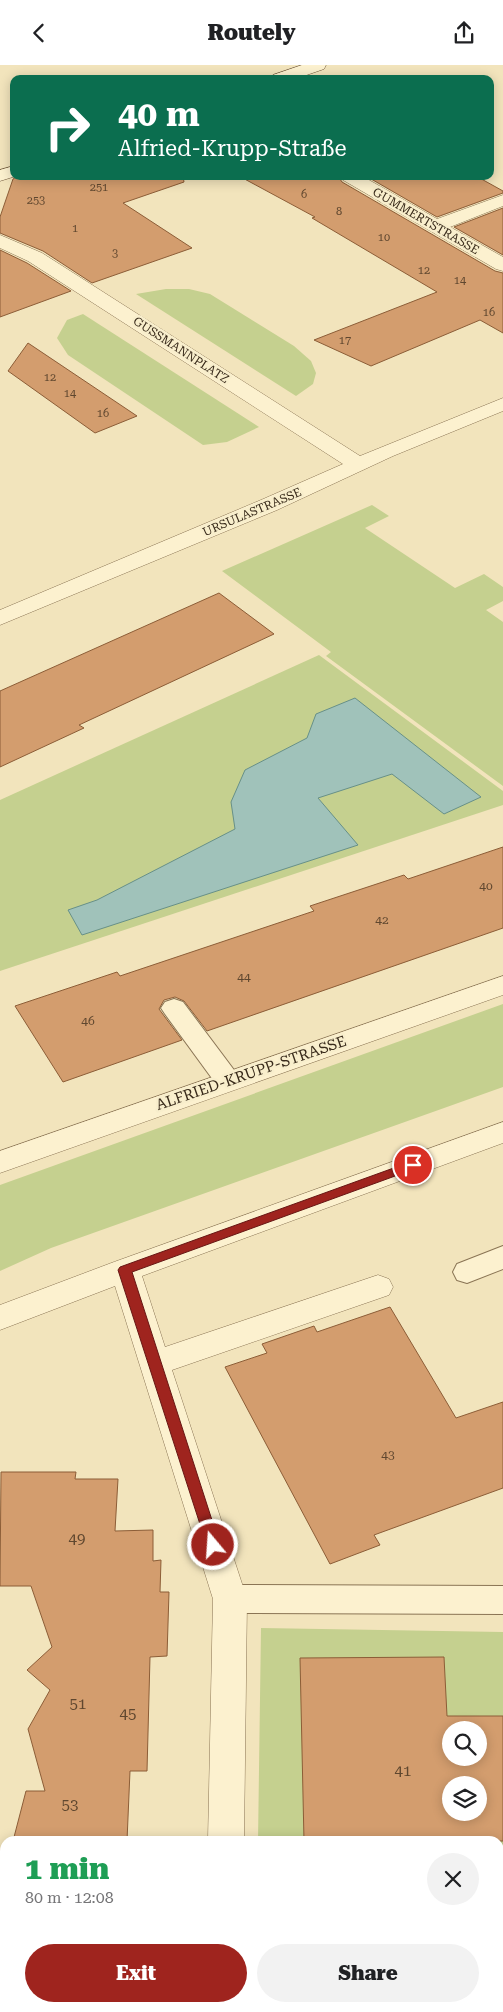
<!DOCTYPE html>
<meta charset="utf-8">
<style>
:root{--surface:#fff;--page:#f2f2f2;--text:#202124;--muted:#757577;--accent:#9f241e}
body{margin:0;font-family:"Roboto Serif",serif;background:var(--page);color:var(--text);height:100vh;display:flex;flex-direction:column;font-size:19px;white-space:nowrap}
*{box-sizing:border-box;margin:0}
p{font-size:16px;color:var(--muted)}
.icon{flex:none;width:28px;height:28px;fill:none;stroke:currentColor;stroke-width:2;stroke-linecap:round;stroke-linejoin:round}
.map{position:relative;flex:1;overflow:hidden}
.sheet{position:absolute;left:0px;top:1771px;width:504px;height:176px;display:flex;flex-direction:column;background:var(--surface);border-radius:15px 15px 0 0;box-shadow:0 2px 12px #0003}
.sheet>*{flex:none}
.guide{position:absolute;left:10px;top:10px;width:484px;height:105px;border-radius:10px;box-shadow:0 2px 12px #0003;background:#0b6e4f;color:#fff;overflow:hidden}
.tools{position:absolute;left:442px;top:1656px;display:grid;gap:10px}
.tools a{display:grid;place-items:center;width:45px;height:45px;border-radius:50%;background:var(--surface);box-shadow:0 2px 12px #0003;font-size:25px}
.pin{position:absolute;display:grid;place-items:center;width:42px;height:42px;color:#fff;margin:-21px;border:2px solid #fff;border-radius:50%;box-shadow:0 1px 5px #0007}
.me{position:absolute;width:55px;margin:-28px;rotate:342deg;stroke-linejoin:round;filter:drop-shadow(0 0 4px #0008)}
.turn{display:flex;align-items:center;gap:18px;height:105px;padding:0 25px;font-size:22px}
.turn .icon{width:65px;height:65px;stroke-width:2.5}
.turn b{display:block;font-size:35px;line-height:42px}
.round{display:grid;place-items:center;flex:none;width:52px;height:52px;border-radius:26px;background:var(--page)}
.headline{display:flex;align-items:center;justify-content:space-between;height:85px;padding:0 25px}
h1{font-size:30px;font-weight:800;line-height:38px;color:#1e9e55}
.action{display:flex;gap:10px;margin-top:auto;padding:10px 25px}
.action a{flex:1;height:58px;border-radius:30px;background:var(--accent);color:#fff;font-size:20px;font-weight:800;line-height:58px;text-align:center}
.action a+a{background:var(--page);color:var(--text)}
header{display:flex;justify-content:space-between;align-items:center;height:65px;padding:0 25px;background:var(--surface);font-size:22px;font-weight:800}
.map>svg:first-child{display:block}
.green{fill:#c5d08f;fill-rule:evenodd}
.water{fill:#a0c2ba;stroke:#679088}
.building{fill:#d39d6e;stroke:#8c5d37;fill-rule:evenodd}
.lines{fill:none;stroke-linecap:round;stroke-linejoin:round}
.lane-casing{stroke:#8a7454;stroke-width:2}
.street-casing{stroke:#8a7454;stroke-width:1}
.secondary-casing{stroke:#6c5437;stroke-width:1}
.lane{fill:#fcf1cf;fill-rule:evenodd}
.street{fill:#fcf1cf;fill-rule:evenodd}
.secondary{fill:#fcf1cf;fill-rule:evenodd}
.route{fill:#9f241e;stroke:#671714}
.labels{text-anchor:middle;stroke-width:5;stroke-linejoin:round;paint-order:stroke}
.far-number-label{font-size:11px;fill:#5f472f}
.far-street-label{font-size:12px;fill:#382a1a;stroke:#f8eecc}
.number-label{font-size:12px;fill:#5f472f}
.street-label{font-size:15px;fill:#382a1a;stroke:#f8eecc}
.near-number-label{font-size:15px;fill:#5f472f}
</style>
<header><svg class="icon" aria-label="back" viewBox="0 0 24 24"><path d="M15 5l-7 7 7 7"/></svg>Routely<svg class="icon" aria-label="share" viewBox="0 0 24 24"><path d="M12 15V3M7 8l5-5 5 5M5 13v7h14v-7"/></svg></header>
<div class="map">
<svg width="503" height="1947" viewBox="0 0 503 1947">
<rect width="100%" height="100%" fill="#f2e4bc"/>
<!-- green -->
<g class="green">
<path d="M166,224H189L210,229L294,281L311,296L316,308L313,319L296,331L136,229Z"/>
<path d="M83,249L259,362L227,377L203,380L68,290L57,273L67,255Z"/>
<path d="M372,440L389,451L365,463L455,523L484,509L503,522V536L486,545L503,557V721L326,591L331,587L222,506Z"/>
<path d="M319,590L503,726V740L0,906V735Z"/>
<path d="M503,939V1022L51,1183L0,1206V1120Z"/>
<path d="M261,1563L503,1567V1947H146L158,1942H499V1776H258ZM451,1665H479V1692H451ZM451,1720H479V1748H451Z"/>
</g>
<!-- water -->
<path class="water" d="M355,633L481,732L444,749L392,709L318,733L358,780L82,870L68,845L97,835L235,764L231,737L245,705L307,673L316,649Z"/>
<!-- building -->
<g class="building">
<path d="M18,111H183L184,117L123,138L192,183L92,218L43,186L0,168V152L13,114Z"/>
<path d="M239,111H338L342,117L495,206L503,208V268L480,255L371,301L314,275L437,227L312,153L315,152Z"/>
<path d="M366,111H476L503,126V128L437,152Z"/>
<path d="M503,143V190L454,162Z"/>
<path d="M0,185L27,198L71,226L0,252Z"/>
<path d="M28,278L137,351L95,368L8,306Z"/>
<path d="M219,528L274,569L79,660L84,663L0,702V626Z"/>
<path d="M503,782V863L207,966L184,936L175,932L164,935L159,944L182,975L63,1017L15,941L117,907L120,911L314,846L310,841L404,810L408,814Z"/>
<path d="M390,1242L456,1353L503,1337V1423L374,1470L380,1480L330,1499L225,1302L267,1288L262,1279L314,1261L317,1267Z"/>
<path d="M1,1407H76L75,1414H118L115,1466L153,1465V1496L161,1495L160,1527H169L167,1591L150,1592L147,1706H130L127,1776H13L26,1726H45L28,1664L50,1625L27,1605L52,1582L31,1521H0Z"/>
<path d="M444,1592L447,1651H503V1776H304L300,1593ZM451,1665H479V1692H451ZM451,1720H479V1748H451Z"/>
</g>
<g class="lines">
<!-- lane casing -->
<g class="lane-casing">
<g id="lane">
<path d="M174,934L183,937L237,1009L241,1016L237,1023L228,1026L219,1023L165,949L161,943L165,937Z"/>
<path d="M503,1181V1204L467,1218L457,1215L453,1207L457,1199Z"/>
<path d="M230,1520L503,1521V1549L230,1548L219,1544L214,1534L219,1524Z"/>
</g>
</g>
<!-- street casing -->
<g class="street-casing">
<g id="street">
<path d="M340,111H362L437,154L503,130V141L450,162L503,192V206L496,204L343,115Z"/>
<path d="M0,170L42,188L360,391L503,333V346L393,391L277,445L0,560V545L261,435L343,399L28,196L0,183Z"/>
<path d="M503,911V930L0,1108V1086Z"/>
<path d="M503,1057V1078L142,1211L165,1282L378,1210L389,1214L393,1222L389,1230L172,1305L247,1534L244,1776H208L213,1534L115,1221L0,1265V1240L114,1197Z"/>
</g>
</g>
<!-- secondary casing -->
<g class="secondary-casing">
<g id="secondary">
<path d="M302,0H326L324,4L295,14H271L273,10Z"/>
<path d="M14,101V111H16L0,116V105Z"/>
</g>
</g>
<!-- lane -->
<use href="#lane" class="lane"/>
<!-- street -->
<use href="#street" class="street"/>
<!-- secondary -->
<use href="#secondary" class="secondary"/>
</g>
<!-- route -->
<path class="route" d="M413,1096L417,1097L419,1100L417,1103L132,1207L220,1480L218,1484L213,1485L208,1484L118,1205L120,1202Z"/>
<g class="labels">
<!-- far-number labels -->
<g class="far-number-label">
<text x="99" y="126">251</text>
<text x="304" y="133">6</text>
<text x="36" y="139">253</text>
<text x="339" y="150">8</text>
<text x="75" y="167">1</text>
<text x="384" y="176">10</text>
<text x="115" y="192">3</text>
<text x="424" y="209">12</text>
<text x="460" y="219">14</text>
<text x="489" y="251">16</text>
<text x="345" y="279">17</text>
<text x="50" y="316">12</text>
<text x="70" y="332">14</text>
<text x="103" y="352">16</text>
</g>
<!-- far-street labels -->
<g class="far-street-label">
<text transform="translate(426 156) rotate(30)" y="4">GUMMERTSTRASSE</text>
<text transform="translate(181 285) rotate(33)" y="4">GUSSMANNPLATZ</text>
<text transform="translate(252 447) rotate(-23)" y="4">URSULASTRASSE</text>
</g>
<!-- number labels -->
<g class="number-label">
<text x="486" y="825">40</text>
<text x="382" y="859">42</text>
<text x="244" y="916">44</text>
<text x="88" y="960">46</text>
<text x="388" y="1394">43</text>
</g>
<!-- street labels -->
<g class="street-label">
<text transform="translate(251 1008) rotate(-19)" y="5">ALFRIED-KRUPP-STRASSE</text>
</g>
<!-- near-number labels -->
<g class="near-number-label">
<text x="77" y="1479">49</text>
<text x="78" y="1644">51</text>
<text x="128" y="1654">45</text>
<text x="403" y="1711">41</text>
<text x="70" y="1745">53</text>
</g>
</g>
</svg>
<div class="tools">
<a><svg class="icon" aria-label="search" viewBox="0 0 24 24"><circle cx="10" cy="10" r="6"/><path d="M15 15l6 6"/></svg></a>
<a><svg class="icon" aria-label="layers" viewBox="0 0 24 24"><path d="M12 4l9 5-9 5-9-5zM3 14l9 5 9-5"/></svg></a>
</div>
<div class="pin" style="left:413px;top:1100px;background:#d93025"><svg class="icon" aria-label="arrive" viewBox="0 0 24 24"><path d="M6 21V4h12l-3 4 3 4H6"/></svg></div>
<svg class="me" style="left:213px;top:1480px" viewBox="-20 -20 40 40"><circle r="17" fill="#9f241e" stroke="#fff" stroke-width="3"/><path d="M0-11L8 9 0 5-8 9z" fill="#fff"/></svg>
<div class="guide">
<div class="turn"><svg class="icon" aria-label="right" viewBox="0 0 24 24"><path d="M7 20v-9h11M14 6l5 5-5 5"/></svg><div><b>40 m</b>Alfried-Krupp-Straße</div></div>
</div>
<section class="sheet">
<div class="headline"><div><h1>1 min</h1><p>80 m · 12:08</p></div><a class="round"><svg class="icon" aria-label="close" viewBox="0 0 24 24"><path d="M6 6l12 12M18 6L6 18"/></svg></a></div>
<div class="action"><a>Exit</a><a>Share</a></div>
</section>
</div>
